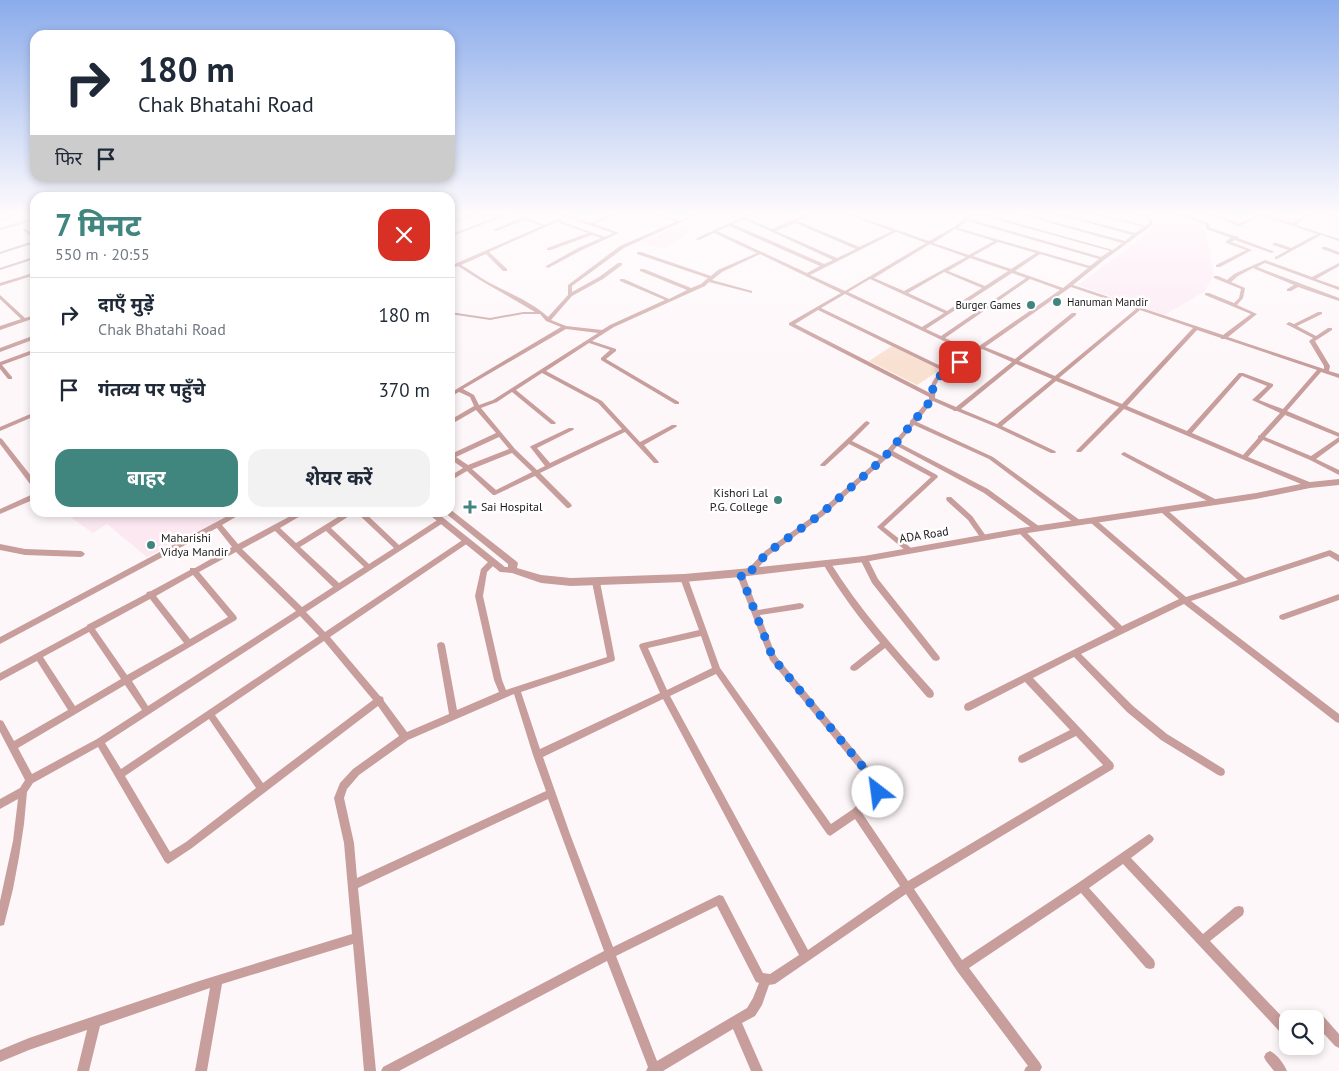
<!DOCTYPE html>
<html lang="hi">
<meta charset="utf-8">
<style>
:root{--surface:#fff;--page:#f2f2f3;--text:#1f2937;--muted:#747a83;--line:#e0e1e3;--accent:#40867e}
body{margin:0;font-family:"PT Sans","Noto Sans Devanagari",sans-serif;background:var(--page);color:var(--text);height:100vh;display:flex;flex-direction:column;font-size:19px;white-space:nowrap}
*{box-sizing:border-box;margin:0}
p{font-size:16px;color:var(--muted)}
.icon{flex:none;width:28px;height:28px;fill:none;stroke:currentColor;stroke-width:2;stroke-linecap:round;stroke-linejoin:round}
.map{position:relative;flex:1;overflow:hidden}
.panel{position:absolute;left:30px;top:192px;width:425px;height:325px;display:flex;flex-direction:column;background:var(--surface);border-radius:15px;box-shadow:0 2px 8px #0003}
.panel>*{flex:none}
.banner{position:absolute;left:30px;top:30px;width:425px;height:152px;border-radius:15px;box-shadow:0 2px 8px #0003;background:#fff;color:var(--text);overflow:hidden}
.fabs{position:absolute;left:1279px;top:1010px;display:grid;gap:10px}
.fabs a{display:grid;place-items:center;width:45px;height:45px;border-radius:10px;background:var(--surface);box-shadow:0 2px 8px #0003;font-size:25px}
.pin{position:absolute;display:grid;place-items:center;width:42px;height:42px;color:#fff;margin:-21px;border-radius:10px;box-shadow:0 2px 8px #0006}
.me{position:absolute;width:55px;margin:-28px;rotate:330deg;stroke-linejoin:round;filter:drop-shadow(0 0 4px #0008)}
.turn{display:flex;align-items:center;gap:18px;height:105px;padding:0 25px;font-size:22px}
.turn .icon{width:65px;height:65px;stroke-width:2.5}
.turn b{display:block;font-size:35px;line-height:42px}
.then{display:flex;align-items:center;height:48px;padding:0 25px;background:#0003;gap:10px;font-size:19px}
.round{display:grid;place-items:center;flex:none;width:52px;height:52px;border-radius:15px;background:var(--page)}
.headline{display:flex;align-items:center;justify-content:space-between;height:85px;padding:0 25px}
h1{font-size:30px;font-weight:700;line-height:38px;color:var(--accent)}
.cta{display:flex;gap:10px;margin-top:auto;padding:10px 25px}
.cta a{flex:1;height:58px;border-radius:15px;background:var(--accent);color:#fff;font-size:20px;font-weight:700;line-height:58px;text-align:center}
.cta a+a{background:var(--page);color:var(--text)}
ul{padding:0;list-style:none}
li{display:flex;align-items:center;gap:15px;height:75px;padding:0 25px;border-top:1px solid var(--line)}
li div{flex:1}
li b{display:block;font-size:19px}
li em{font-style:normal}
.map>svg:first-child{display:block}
.built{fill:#fbe8f1}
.green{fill:#f9e1d1}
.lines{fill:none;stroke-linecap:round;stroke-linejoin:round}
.minor{fill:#c89e9c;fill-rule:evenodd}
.tertiary{fill:#c89e9c;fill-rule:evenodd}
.route{stroke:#1a73e8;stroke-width:9;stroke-dasharray:0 16.2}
.poi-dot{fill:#40867e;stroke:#fff;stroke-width:2}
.labels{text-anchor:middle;stroke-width:5;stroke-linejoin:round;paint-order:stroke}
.far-poi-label{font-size:11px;fill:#1d191b;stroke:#fff;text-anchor:start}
.poi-label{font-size:12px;fill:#1d191b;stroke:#fff;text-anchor:start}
.street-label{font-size:12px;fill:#1d191b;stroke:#fff}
</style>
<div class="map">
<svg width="1339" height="1071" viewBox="0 0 1339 1071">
<rect width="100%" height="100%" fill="#fef7fa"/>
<!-- built -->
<g class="built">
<path d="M1151,213H1174L1204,223L1214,275L1204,292L1164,315L1078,285L1146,235L1154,225V218Z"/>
<path d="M679,224L695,230L662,249L640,243Z"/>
<path d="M70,513V512L233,513L147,557L107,524L93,533L66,514Z"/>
</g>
<!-- green -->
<path class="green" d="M892,346L940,370L917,385L869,361Z"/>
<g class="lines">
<!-- minor -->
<g class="minor">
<path d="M17,213H24L0,221V219Z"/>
<path d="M475,213H481L450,224V222Z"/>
<path d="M489,213H495L483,219L480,218Z"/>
<path d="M506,213H512L450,237V235Z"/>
<path d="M553,213H559L591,223L615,213H621L595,224L619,233L582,250L548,268L546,267V266L578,248L601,238L592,235L551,250H547V248L588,233L557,222L489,252L507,269V271H503L486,254L461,265C470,270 479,277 488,282C507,292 532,302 548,317L568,295V285L620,246L675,222L650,213H656L679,221L695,213H701L624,248L572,286V292L599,277L618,263H622V265L603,279L572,296L551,320L566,326L602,330L610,325L665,300L620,281V279H624L669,299L687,290L640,271V269H644L691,288L701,284L708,278L637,254V252H641L711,276L718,270L757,253L714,233L699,240L695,239L751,213H757L747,218L772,229L808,213H814L798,221L859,247L892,231L842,213H848L929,241L954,227L972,213H981L1113,250L1122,243L1014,213H1021L1125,241L1132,235L1052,213H1059L1135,233L1144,227L1089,213H1096L1146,226L1149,223L1147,218L1127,213H1135L1145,216L1144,213H1148L1150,217L1152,218L1151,219L1153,223L1148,228L1104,260L1073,285L1223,335L1251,314L1205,295V293H1209L1234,303L1239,298L1241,289L1214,278V276H1218L1227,280L1234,274L1265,260L1312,277L1339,263V266L1316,279L1339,287V290L1265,263L1257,267L1339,298V301L1298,287L1291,291H1287V289L1294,285L1253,268L1238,276L1231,282L1245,288L1243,298L1237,305L1257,314L1228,337L1324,369V366L1309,341L1313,338L1286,324L1289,322L1294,324L1318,312H1322V314L1297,326L1316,336L1328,328H1332V330L1315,341L1330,366L1329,371L1339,374V378L1321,372L1287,411L1339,433V437L1285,415L1265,437L1311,456L1339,437V442L1316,459L1339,470V475L1310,460L1263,440L1248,457L1312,483L1313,485L1312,487H1308L1124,409L1081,452H1077L1076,451L1077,450L1119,407L1056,381L1002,426L1055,451L1056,452L1055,453H1051L996,427L957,411H954L953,410L933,401L917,422L993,457L1081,521L1082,523L1081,525H1077L989,459L914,425L899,443L988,489L1040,527L1041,529L1040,531H1036L984,493L897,446L893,451L937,475L938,477L884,527L910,547L911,549L910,551H906L877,527L931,477L890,455L885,460L823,516L769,555L754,573H748L747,571L748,569L765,551L819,512L879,459L849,444L825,466H821L820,465L821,464L865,422L867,421L870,423L852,441L882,456L910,423V421L911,420L929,399V397L789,325V323L841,293L760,254L722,272L712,280L752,291V293L709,282L705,286L614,327L592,341L616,349V351L606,359L679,402V404H675L601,360V358L610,350L589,343L546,371L602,401L640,442L672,425H676L677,426L676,427L644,445L658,461L659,462L658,463H654L625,432L540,473L571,504L572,506L569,508H567L535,476L495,495H493L467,471L450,481V476L463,468L450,459V454H451L496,433L476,410L450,425V420L474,406L470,397L459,392L450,397V393L561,327L546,321L540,314H523L490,320L450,314V312L490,318L523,312H535C509,296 483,283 458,266L450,269V266L542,226L525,220L496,231L493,230L521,218L520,217L522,216L545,225L560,218L562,219L560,221L605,237L613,233ZM976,214L1110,251L1101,257L969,219ZM744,219L833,260L824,264L733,224ZM967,221L1099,259L1090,266L958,228ZM795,223L856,249L837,258L776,231ZM729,226L820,266L807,273L717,231ZM955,229L994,241L969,255L933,243ZM896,232L926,243L845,291L810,275ZM998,242L1036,253L1011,269L973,256ZM930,244L966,257L904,291L874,278ZM1040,254L1088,268L1063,288L1015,271ZM970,258L1008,271L985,286L948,271ZM944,272L982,288L947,311L908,293ZM1012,273L1026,278L941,336L926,329ZM870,279L944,313L922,327L848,292ZM1030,279L1060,290L972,351L945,338ZM1071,287L1136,309L1055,376L1019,361L1076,315V313H1072L1015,359L985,347ZM845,294L969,353L947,369L821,308ZM818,310L943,371C934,378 931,381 930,393L795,324ZM1140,310L1193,328L1122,404L1059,378ZM566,329L598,333L493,400L479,405L474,395L463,389ZM1197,330L1221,338V339H1225L1317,370L1283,409L1259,400L1273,386V384L1243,373H1239L1187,431L1127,406ZM982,349L1012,362L956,407L935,398L936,385L939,379ZM1016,364L1052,379L997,424L961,409ZM542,373L598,403L622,429L550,463L537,448L573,430L574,429L573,428H569L531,446L530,447L531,448L545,466L537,470L515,449L481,408L497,402L512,392L551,424H555L556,423L555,422L516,390ZM1242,376L1267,386L1252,400L1280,413L1260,435L1258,436V438L1243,455L1192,433ZM499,437L509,449L468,465L456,457ZM512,453L532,472L496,490L472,469Z"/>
<path d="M1175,213H1181L1209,223V227L1234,236H1238V238L1275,252L1271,253L1235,240L1231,242L1252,250L1220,267H1216V265L1246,250L1226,243V241L1231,238L1206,229V225Z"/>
<path d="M1254,213H1260L1292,223L1307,213H1312L1296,225L1339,239V241L1321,235L1277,259H1275V257L1288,250L1273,245V243H1277L1291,248L1317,234L1262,216L1239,226L1211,215L1214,214L1239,224L1258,215Z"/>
<path d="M1322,213H1328L1339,217V219Z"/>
<path d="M34,218H35V220L0,230V228Z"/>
<path d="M24,229H26L35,236V239L24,231Z"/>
<path d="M33,241H35V243L0,254V252Z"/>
<path d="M1322,247H1326L1339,252V255L1322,249Z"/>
<path d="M33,257H35V259L0,270V268Z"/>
<path d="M33,273H35V275L0,286V283Z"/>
<path d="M0,295L25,318L35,315V318L0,330V326L21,319L0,299Z"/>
<path d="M35,335V339L0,352V348Z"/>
<path d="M35,349V353L2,365L12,377V379H8L0,369V362Z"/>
<path d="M35,412V416L0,431V427Z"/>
<path d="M0,438L2,439L35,481V488H33L0,444Z"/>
<path d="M1124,452L1217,500L1218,502L1217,504H1213L1122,455L1121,454Z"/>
<path d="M33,494H35V499L0,514V509Z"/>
<path d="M947,497H951L972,516L986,536L987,538L986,540H982L968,520L947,501L946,499Z"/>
<path d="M1162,509H1166L1245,578L1330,550L1339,555V562L1329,556L1191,601L1339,714V723L1336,722L1184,604L1081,654L1133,706L1167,734L1224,769L1225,772L1224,775L1221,776L1218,775L1161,740L1127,712L1074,657L1033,678L1113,763L1114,766L1113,769L914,889L962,960L1078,883L1149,834L1152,836L1154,839L1152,842L1131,858L1203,934L1235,907L1239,906L1243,907L1244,911L1243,915L1210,941L1288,1023V1034L1285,1035L1281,1033L1123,864L1089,888L1154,960L1155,964L1154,968L1150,969L1146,968L1081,893L969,968L1040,1063L1042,1067L1040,1071H1024L1026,1067L1028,1066L957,971L906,894L775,984L769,985L762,1005L755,1016L742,1023L763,1071H751L733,1029L663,1071H646L648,1067L607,961L399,1071H381L383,1067L604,951L548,799L358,888L376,1071H364L353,944L222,984L207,1071H195L210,988L100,1026L89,1071H77L87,1030L29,1050L0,1062V1050L29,1038L199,981L352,934L344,843L334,798L340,783L353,769L399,736L378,706L192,848L168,864L165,862L98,747L33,783L27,792L24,824L19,857L13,889L4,925L0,926V901L13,841L18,799L0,809V799L20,788L25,780L0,732V720L3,721L14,741L68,710L37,661L0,681V673L87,626V625L146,594L147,592L151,591L190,570V568H195L232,547L217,528L0,644V637L235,512H244L222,525L238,544L298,512H307L280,528L296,543L346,512H355L331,528L369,564L394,548L356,512H364L399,545L439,519H443L444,521L443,523L306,612L325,632L464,539H468L469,541L468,543L330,637L380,696L383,697L384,701L407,732L449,714L437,645L438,643L441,642L444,643L445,645L457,710L499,692L494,680L475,596L481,569L490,560H496L497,562L487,572L483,596L502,680L506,690L607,657L592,582L593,580H599L600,582L615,659L614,661L521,692L540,749L660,693L639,646L640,644L643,643L699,630L680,578L681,576H687L720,668L831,824L853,809L873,790V786L770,660L736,573L737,571H743L758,610L800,603L803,604L804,606L803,608L800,609L760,615L776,656L880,781L883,792L881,795L862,813L908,881L1103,765L1076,736L1025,762L1022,763L1019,762L1018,759L1019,756L1070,730L1025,682L971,710L968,711L965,710L964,707L965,704L1115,629L1019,533L1018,531L1019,529H1023L1122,626L1179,599L1091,523L1090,521L1091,519H1095L1186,597L1238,580L1162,513L1161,511ZM275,531L333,587L302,607L242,549ZM326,531L364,567L339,583L300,547ZM236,552L296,611L148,706L132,681L236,620L237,618L236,616L199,572ZM193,575L228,617L190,639L156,596ZM150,599L184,643L127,675L95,629ZM300,616L319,636L121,769L105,743ZM89,632L121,679L75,706L43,657ZM701,636L712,668L667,690L648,648ZM324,641L373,700L263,783L215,715ZM716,674L827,834L830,836L833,834L855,819L900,886L808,950L670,696ZM125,685L142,710L97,739L32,774L18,748ZM514,694L533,755L546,791L357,878L354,843L344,798L347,789L359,775L408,740ZM663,699L799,955L770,974L763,973L723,896L719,895L613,947L570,834L543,757ZM209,719L256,788L186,842L170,852L125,776ZM717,906L756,982L759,983L753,998L747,1008L657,1061L616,956Z"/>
<path d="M0,544L25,549L81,551L83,552L85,554L83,556L81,557L25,555L0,550Z"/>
<path d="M864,556L867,557L878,579L939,656L940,658L939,660L936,661L933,660L872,583L860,559L861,557Z"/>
<path d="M827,561L830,562C859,609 896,650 933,691L934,694L933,697L930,698L927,697L885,648L857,670L854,671L851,670L850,668L851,666L880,643C859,618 840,592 823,564L824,562Z"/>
<path d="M1339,594V600L1283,620L1280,619L1279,617L1280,615Z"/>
<path d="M1320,1015L1324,1017L1339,1034V1048L1335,1046L1316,1025L1315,1022L1316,1017Z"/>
<path d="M1270,1051C1277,1054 1284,1064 1287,1071H1274L1266,1061L1264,1057L1266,1053Z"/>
</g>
<!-- tertiary -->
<path class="tertiary" d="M1339,479V485L1310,488L1256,499L1021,534L864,562L740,577L684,582L571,586L541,583L512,573L500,572L426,512H436L505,567H508V564L444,512H450L451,510L516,561L518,563L517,568L541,575L571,578L684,574L740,569L864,556L1021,528L1256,493L1310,482Z"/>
</g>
<!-- sky -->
<linearGradient id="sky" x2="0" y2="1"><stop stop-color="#8baceb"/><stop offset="0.59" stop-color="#fffbfd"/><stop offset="1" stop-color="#fffbfd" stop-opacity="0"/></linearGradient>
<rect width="1339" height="363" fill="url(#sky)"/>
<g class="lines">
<!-- route -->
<path class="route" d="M878,792L877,784L773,658L740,573L751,571L767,553L821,514L883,459L932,399L933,386L937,378L960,362"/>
</g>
<!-- markers -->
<g class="poi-dot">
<circle cx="1057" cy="302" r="5"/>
<circle cx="1031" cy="305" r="5"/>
<circle cx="778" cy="500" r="5"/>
<path d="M467.5 499.5h5v5h5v5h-5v5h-5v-5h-5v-5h5z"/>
<circle cx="151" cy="545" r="5"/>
</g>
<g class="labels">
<!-- far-poi labels -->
<g class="far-poi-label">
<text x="1067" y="306">Hanuman Mandir</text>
<text x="1021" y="309" text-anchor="end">Burger Games</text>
</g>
<!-- poi labels -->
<g class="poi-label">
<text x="768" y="497" text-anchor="end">Kishori Lal<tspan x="768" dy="14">P.G. College</tspan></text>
<text x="481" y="511">Sai Hospital</text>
<text x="161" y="542">Maharishi<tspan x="161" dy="14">Vidya Mandir</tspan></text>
</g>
<!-- street labels -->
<g class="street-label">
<text transform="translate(924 535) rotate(-9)" y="4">ADA Road</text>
</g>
</g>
</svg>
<div class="fabs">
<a><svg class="icon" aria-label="search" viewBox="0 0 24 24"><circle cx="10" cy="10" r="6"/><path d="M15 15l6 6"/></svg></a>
</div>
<div class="pin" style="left:960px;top:362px;background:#d93025"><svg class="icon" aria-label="arrive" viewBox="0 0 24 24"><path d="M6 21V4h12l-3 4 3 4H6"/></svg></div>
<svg class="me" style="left:878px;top:792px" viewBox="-20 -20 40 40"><circle r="19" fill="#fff"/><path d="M0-13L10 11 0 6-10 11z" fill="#1a73e8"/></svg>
<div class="banner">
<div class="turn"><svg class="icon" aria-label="right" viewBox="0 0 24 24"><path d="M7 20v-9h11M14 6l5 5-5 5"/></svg><div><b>180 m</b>Chak Bhatahi Road</div></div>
<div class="then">फिर<svg class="icon" aria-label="arrive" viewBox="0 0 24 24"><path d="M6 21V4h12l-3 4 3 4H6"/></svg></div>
</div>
<section class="panel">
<div class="headline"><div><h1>7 मिनट</h1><p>550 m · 20:55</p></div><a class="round" style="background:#d93025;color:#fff"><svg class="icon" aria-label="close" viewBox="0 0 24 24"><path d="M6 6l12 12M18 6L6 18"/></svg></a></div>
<ul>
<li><svg class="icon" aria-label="right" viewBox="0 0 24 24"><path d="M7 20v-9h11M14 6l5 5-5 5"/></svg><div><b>दाएँ मुड़ें</b><p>Chak Bhatahi Road</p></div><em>180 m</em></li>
<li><svg class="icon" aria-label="arrive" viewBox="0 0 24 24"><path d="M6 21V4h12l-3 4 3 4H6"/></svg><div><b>गंतव्य पर पहुँचे</b></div><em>370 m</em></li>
</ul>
<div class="cta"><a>बाहर</a><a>शेयर करें</a></div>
</section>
</div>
